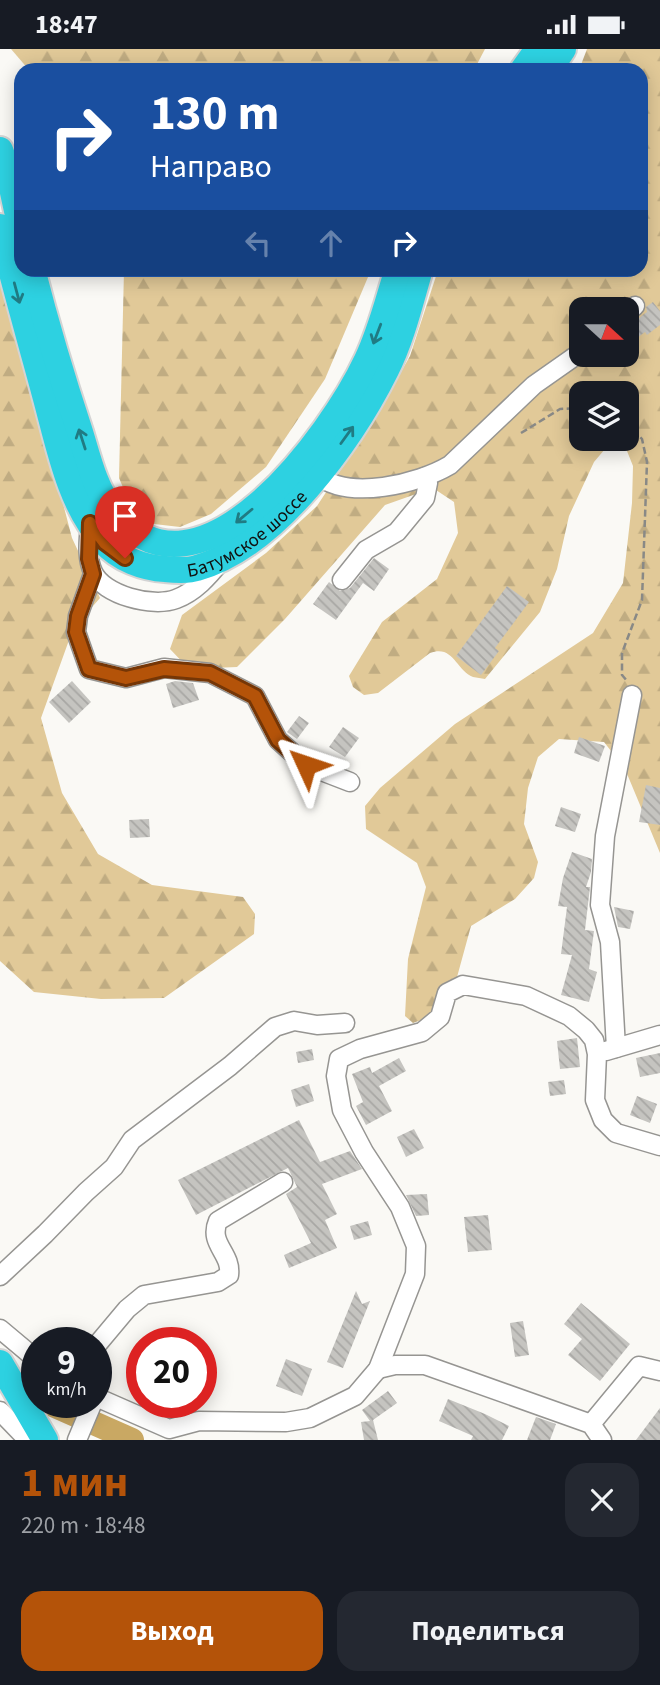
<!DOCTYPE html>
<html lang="ru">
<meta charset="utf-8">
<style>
:root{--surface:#171b24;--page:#242831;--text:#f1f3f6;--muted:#9ea1a6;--accent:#b45309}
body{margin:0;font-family:"Source Sans 3",sans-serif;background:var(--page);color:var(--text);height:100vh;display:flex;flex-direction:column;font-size:26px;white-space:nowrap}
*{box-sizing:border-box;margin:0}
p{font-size:23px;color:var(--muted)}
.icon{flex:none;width:38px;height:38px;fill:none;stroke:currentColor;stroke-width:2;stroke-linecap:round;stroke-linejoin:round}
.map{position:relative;height:1391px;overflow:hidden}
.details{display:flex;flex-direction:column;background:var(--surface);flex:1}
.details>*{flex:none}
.banner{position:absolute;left:14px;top:14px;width:634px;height:214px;border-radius:21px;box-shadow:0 4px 18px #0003;background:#1a4fa0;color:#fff;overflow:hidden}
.needle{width:46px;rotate:111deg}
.tools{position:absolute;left:569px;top:248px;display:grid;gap:14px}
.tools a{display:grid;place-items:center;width:70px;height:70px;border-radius:14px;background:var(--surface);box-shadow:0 4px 18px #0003;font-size:35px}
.speed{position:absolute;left:21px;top:1278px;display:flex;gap:14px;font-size:35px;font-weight:700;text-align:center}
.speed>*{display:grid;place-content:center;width:91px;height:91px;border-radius:50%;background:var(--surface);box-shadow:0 4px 18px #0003;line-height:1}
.speed small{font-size:18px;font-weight:400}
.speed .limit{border:10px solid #d22;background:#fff;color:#111}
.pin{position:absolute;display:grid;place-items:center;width:60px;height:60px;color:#fff;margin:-72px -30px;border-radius:50% 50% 50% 0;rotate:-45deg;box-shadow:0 0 7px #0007}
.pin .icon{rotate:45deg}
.me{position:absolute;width:77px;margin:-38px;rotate:312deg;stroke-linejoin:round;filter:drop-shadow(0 0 5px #0008)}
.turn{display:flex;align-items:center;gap:24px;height:147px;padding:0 21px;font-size:32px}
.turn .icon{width:91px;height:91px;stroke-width:2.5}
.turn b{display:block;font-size:49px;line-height:60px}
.lanes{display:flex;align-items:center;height:66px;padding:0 21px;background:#0003;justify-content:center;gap:35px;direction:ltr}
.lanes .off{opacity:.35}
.round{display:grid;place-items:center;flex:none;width:74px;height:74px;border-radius:21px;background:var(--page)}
.head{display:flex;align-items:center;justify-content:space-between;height:119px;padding:0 21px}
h1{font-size:42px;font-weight:700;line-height:52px;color:var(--accent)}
.action{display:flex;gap:14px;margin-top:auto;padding:14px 21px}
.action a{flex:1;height:80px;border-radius:21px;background:var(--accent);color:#fff;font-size:28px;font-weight:700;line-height:80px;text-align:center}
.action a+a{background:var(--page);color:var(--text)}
.status{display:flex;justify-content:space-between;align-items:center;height:49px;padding:0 35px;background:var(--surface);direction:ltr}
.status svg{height:19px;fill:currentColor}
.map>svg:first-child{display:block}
.forest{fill:url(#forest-firs);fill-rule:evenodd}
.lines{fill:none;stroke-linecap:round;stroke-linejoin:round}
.river{stroke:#c9a863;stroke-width:24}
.building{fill:url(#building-back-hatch)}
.minor-casing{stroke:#969592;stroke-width:21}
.highway-casing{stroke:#d4d4d4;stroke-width:30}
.path{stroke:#898986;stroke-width:2.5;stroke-dasharray:7 3.5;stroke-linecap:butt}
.minor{stroke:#fff;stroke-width:18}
.highway{stroke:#2dd1e1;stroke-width:26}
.oneway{stroke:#207b83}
.route-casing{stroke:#753606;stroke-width:18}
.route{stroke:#b45309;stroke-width:12}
.labels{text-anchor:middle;stroke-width:7;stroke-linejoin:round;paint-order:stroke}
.street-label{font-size:19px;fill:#111110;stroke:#fff}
</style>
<div class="status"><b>18:47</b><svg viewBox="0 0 49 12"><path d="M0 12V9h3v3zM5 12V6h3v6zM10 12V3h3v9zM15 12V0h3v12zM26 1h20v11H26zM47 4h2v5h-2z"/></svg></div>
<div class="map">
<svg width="660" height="1391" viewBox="0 0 660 1391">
<defs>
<pattern id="forest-firs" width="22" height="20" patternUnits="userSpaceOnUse" patternTransform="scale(1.75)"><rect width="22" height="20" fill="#e1c998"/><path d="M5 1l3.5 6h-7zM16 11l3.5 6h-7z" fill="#c0ac82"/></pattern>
<pattern id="building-back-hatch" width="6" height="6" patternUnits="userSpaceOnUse" patternTransform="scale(1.75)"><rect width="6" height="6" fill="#c5c4c0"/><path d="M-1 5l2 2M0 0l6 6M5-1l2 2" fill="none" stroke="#a8a7a4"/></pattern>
</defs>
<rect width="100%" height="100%" fill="#faf9f5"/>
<!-- forest -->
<g class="forest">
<path d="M11,0H485L474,21H29Z"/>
<path d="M587,0H660V804L625,720L604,693L559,690L538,708L528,739L524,775L538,813L534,829L515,850L471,877L451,950L432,967L413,974L405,967L408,910L426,838L417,814L366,780L365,757L380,739L455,675L593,584L623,534L632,454L633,417L627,402L618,397L605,400L594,413L569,467L557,520L540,563L485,630C481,629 477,629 473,628C456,621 453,595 430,604L378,644L364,646L353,638L349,627L382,573L437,530L458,484L454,453L433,439L385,456L285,570L237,618L189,620L170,600L182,566L266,504L317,457L376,367L410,307L438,221L640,220V21H579ZM581,261H626V306H581ZM581,345H626V390H581Z"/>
<path d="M0,212L72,489L100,549L73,580L41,669L62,744L98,805L152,836L243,848L255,865L254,885L164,949L101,950L34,943L0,912Z"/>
<path d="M124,221H371L325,330L266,418L211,465L180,478L154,475L131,457L119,429Z"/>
</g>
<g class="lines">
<!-- river -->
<path class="river" d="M46,1353L132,1391"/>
</g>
<!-- building -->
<g class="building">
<path d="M653,253L660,262V276L647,286L645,283L626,297V279L647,263L646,258Z"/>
<path d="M374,509L389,520L374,542L363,534L336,571L313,555L329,533L340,542L350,539Z"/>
<path d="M507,537L529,553L495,599L499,602L481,626L456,607Z"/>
<path d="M72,632L91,653L69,674L49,653Z"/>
<path d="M175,632L193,634L199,651L173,659L166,635Z"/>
<path d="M299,667L309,674L297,690L287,683Z"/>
<path d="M343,678L359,689L345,708L329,698Z"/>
<path d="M579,688L605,697L599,713L574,704Z"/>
<path d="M646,736L660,739V776L639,773Z"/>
<path d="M561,758L581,765L575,783L555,777Z"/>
<path d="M149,770L150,788L130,789L129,771Z"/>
<path d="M572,803L592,810L591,823L586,838H590L585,881L594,882L589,920L597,923L589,953L561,946L572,906L561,905L567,858L558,857L563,829Z"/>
<path d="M614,858L634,862L630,880L618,878Z"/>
<path d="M577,989L580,1018L560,1020L557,992Z"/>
<path d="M312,1000L314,1011L298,1014L296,1003Z"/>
<path d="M660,1004V1024L640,1028L636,1009Z"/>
<path d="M399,1009L406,1022L379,1037L392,1062L366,1076L356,1057L363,1053L352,1025L370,1018L372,1024Z"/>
<path d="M564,1031L566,1045L550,1047L548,1033Z"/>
<path d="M309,1035L314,1052L296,1058L291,1041Z"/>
<path d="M637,1047L657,1055L650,1074L630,1066Z"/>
<path d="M299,1071L320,1113L350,1102L362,1120L322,1135L337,1165L325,1171L337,1199L289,1219L284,1206L311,1194L286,1145L297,1138L288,1119L196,1166L178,1131Z"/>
<path d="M414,1080L424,1099L406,1108L397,1088Z"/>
<path d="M427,1145L429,1166L416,1167L406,1146Z"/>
<path d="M488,1166L492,1201L468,1203L464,1168Z"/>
<path d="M368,1172L372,1186L354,1191L350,1177Z"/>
<path d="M356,1242L362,1255L370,1252L343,1319L327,1313Z"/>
<path d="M581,1254L630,1295L600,1332L568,1306L582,1290L564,1275Z"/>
<path d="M523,1272L529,1306L515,1308L510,1274Z"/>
<path d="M286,1310L312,1320L302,1347L276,1337Z"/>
<path d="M388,1342L397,1354L373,1371L378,1391H364L361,1373L370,1372L362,1361Z"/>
<path d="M448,1350L485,1365L509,1377L502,1391H471L473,1387L439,1372Z"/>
<path d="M660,1359V1391H636Z"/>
<path d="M536,1368L556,1375L550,1391H527Z"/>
</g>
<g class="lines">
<!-- minor casing -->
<g class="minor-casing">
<g id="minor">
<path d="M626,264L635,257"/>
<path d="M317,426C349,452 418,435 450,416L534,336L581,303"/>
<path d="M90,474C89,490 86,508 93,523C103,546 153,559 176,550C195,543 209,527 221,512"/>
<path d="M93,525L78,567L76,583L89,620L126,629L164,619L210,624L255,647L278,691L306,716L350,733"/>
<path d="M342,531L366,501L397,483L425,449L428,434L425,428"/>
<path d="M616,999L610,893L600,856L605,787L632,646"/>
<path d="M606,1002L660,986"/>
<path d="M0,1227L45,1185L86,1143L114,1118L132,1091L230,1017L275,978L294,972L317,976L345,974"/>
<path d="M0,1280L37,1311"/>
<path d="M96,1297L127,1260L144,1246L218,1233L229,1226C232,1204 208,1195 218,1172L283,1133"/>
<path d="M378,1320L395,1316H425L591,1375L602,1391"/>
<path d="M96,1348L169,1380L199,1372L286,1373L310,1369L355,1347L378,1320L415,1225L416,1197L400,1158L364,1103L342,1061L336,1027L339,1010L360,1000L422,983L440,968L447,944L463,936L526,947L569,967L586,981L594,991L597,1005L595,1051L603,1071L616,1084L660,1097"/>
<path d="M0,1362L26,1389L31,1391"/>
<path d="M591,1375L639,1317L660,1322"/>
<path d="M77,1391L93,1353"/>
</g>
</g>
<!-- highway casing -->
<g class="highway-casing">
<g id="highway">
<path d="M523,21L538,0"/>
<path d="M549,21L563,0"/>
<path d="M0,101L9,125L21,180"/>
<path id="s1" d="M0,178C14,233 29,287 44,342C58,392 68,454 104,493C119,510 144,519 165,520C175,521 188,522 197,519C276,497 351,391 386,321C402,289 410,254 420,220"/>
<path d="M32,220C46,275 62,329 80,383C88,409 95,440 112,461C199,571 333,384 367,311C381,282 388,251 398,220"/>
<path d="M0,1314L45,1391"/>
</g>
</g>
<!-- path -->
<g class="path">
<path d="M626,373L642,390L647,413L642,551L622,604V626L628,633"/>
<path d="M521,384L560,360L581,359"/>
</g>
<!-- minor -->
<use href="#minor" class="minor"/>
<!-- highway -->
<use href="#highway" class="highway"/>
</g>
<!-- one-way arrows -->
<defs><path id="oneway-shaft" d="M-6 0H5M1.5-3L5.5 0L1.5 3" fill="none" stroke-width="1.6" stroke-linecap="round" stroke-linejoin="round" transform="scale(1.75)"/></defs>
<g class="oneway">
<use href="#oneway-shaft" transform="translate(17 244) rotate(75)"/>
<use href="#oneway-shaft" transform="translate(377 285) rotate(111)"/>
<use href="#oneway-shaft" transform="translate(347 386) rotate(-54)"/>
<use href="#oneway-shaft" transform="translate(82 390) rotate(-108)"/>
<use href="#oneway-shaft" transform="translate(244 467) rotate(140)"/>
</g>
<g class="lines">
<!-- route casing -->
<g class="route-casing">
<path id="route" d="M125,509L105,494L90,474L89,510L93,525L78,567L76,583L89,620L126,629L164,620L210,624L255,647L278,691L306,716"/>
</g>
<!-- route -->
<use href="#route" class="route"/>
</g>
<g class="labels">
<!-- street labels -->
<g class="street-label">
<text dy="7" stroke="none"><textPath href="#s1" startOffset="495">Батумское шоссе</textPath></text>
</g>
</g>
</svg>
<div class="tools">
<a><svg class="needle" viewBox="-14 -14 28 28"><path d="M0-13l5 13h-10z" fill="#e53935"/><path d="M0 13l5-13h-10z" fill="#9ea1a6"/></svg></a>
<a><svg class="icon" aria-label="layers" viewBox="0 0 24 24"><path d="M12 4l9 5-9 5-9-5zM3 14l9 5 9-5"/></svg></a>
</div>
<div class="speed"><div>9<small>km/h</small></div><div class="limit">20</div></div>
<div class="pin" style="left:125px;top:509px;background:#d93025"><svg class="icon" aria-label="arrive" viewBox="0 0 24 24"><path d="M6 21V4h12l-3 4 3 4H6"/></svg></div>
<svg class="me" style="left:306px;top:716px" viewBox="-20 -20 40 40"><path d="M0-17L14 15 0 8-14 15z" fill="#b45309" stroke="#fff" stroke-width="4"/></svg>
<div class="banner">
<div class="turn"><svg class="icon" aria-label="right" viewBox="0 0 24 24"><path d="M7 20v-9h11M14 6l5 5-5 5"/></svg><div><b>130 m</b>Направо</div></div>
<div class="lanes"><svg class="icon off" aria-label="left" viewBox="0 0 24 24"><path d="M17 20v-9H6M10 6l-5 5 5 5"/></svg><svg class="icon off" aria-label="ahead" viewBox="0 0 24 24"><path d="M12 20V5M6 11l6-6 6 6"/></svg><svg class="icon" aria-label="right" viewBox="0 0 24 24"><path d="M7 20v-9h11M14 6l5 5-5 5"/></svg></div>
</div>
</div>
<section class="details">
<div class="head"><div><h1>1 мин</h1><p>220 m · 18:48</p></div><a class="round"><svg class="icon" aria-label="close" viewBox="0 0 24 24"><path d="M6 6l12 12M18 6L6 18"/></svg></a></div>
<div class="action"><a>Выход</a><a>Поделиться</a></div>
</section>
